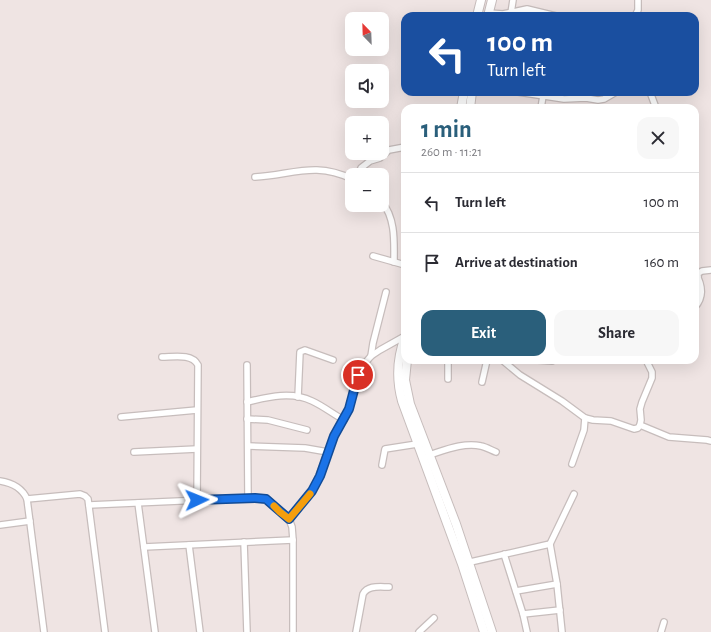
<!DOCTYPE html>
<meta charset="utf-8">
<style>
:root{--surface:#fff;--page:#f7f7f7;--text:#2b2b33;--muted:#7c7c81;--line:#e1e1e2;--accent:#2a5f7b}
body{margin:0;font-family:"Alegreya Sans",sans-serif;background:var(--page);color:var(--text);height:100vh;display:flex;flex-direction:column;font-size:15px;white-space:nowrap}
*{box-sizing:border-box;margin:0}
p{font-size:13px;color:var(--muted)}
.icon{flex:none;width:22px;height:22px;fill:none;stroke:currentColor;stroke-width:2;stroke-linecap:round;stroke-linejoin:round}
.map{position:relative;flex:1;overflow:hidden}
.details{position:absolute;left:401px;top:104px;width:298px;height:260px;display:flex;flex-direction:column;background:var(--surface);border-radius:12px;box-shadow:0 4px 16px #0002}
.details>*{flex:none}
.guide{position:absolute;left:401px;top:12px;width:298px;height:84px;border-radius:12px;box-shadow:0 4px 16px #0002;background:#1a4fa0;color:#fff;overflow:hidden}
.needle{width:26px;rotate:337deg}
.fabs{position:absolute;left:345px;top:12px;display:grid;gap:8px}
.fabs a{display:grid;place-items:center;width:44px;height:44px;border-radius:8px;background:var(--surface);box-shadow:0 4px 16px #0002;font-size:20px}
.pin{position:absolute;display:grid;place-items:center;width:34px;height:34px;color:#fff;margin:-17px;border:2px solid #fff;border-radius:50%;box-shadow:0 1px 4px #0007}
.me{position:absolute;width:44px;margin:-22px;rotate:88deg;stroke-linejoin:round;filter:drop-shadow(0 0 3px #0008)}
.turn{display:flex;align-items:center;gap:14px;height:84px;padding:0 20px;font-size:18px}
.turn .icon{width:52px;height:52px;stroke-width:2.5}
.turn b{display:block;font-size:28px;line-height:34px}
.round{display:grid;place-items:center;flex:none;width:42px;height:42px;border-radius:12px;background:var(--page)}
.headline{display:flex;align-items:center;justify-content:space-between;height:68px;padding:0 20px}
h1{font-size:24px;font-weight:600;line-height:30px;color:var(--accent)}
.cta{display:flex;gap:8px;margin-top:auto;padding:8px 20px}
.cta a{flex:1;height:46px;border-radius:12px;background:var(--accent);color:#fff;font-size:16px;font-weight:600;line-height:46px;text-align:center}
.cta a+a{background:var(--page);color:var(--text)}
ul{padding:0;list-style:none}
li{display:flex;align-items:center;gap:12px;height:60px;padding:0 20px;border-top:1px solid var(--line)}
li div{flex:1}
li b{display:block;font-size:15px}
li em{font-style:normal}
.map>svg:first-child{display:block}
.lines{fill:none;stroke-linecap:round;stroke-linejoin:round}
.street-casing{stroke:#c7bdbc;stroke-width:8}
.secondary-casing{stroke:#c7bdbc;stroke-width:10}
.street{stroke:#fff;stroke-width:5.5}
.secondary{stroke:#fff;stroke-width:8}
.route-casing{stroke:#114b97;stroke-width:10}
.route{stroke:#1a73e8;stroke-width:7}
.slow{stroke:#f59e0b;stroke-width:7}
</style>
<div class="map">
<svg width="711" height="632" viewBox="0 0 711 632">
<rect width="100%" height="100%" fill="#efe4e3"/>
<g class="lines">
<!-- street casing -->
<g class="street-casing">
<g id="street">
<path d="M489,13L503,14L527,9L556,16"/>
<path d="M511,13L513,0"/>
<path d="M635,16L638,10V0"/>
<path d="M518,92L564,99L586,98L598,100L604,99L616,92"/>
<path d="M650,92L656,108"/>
<path d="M541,108L543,96"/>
<path d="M358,175L361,168L370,161L380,158L389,150L405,147"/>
<path d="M255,177C292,175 315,161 352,179"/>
<path d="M382,202C396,219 394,243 394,262"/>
<path d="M373,256L405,265"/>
<path d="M695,272C702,284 705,296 695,307"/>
<path d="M698,276L697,274L702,271L711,270"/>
<path d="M371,356L373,343L386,292"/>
<path d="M162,357C173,357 192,353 198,365L197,500"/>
<path d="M448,360V379"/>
<path d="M502,360L520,375L562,401L585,418L593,420L611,421L634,429L638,428L640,425L641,420L640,409L642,402L652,378V372L646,360"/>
<path d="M538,360L552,361"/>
<path d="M247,365L248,498"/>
<path d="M482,382L487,360"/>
<path d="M298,397L300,352L305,350L333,360"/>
<path d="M247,402C268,397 291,391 312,401C323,406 333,414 344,420"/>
<path d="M121,417L197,410"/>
<path d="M247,419L268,420L307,430"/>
<path d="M640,425L669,437L707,440L711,441"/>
<path d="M248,446L305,448L328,452"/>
<path d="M134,452L197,449"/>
<path d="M429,455C445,450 464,442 481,446C486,447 491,450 496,452"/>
<path d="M572,464L584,430L585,418"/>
<path d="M382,465L385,449L417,444"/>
<path d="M0,481C13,483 22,488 27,499L44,632"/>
<path d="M27,499L80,494L85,496L88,499L105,632"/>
<path d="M138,503L155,632"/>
<path d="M89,505L248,498L266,499L289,519L292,527L293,540V632"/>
<path d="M289,519L312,491L319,476L334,436L349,409L358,375L366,362L371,356L380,350L405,336"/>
<path d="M0,525L30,521"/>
<path d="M244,542L247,632"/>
<path d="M550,544L557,584L562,632"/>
<path d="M189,545L200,632"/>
<path d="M144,547L293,540"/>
<path d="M504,554L523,614L527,632"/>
<path d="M466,563L550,544L574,494"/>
<path d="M516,591L557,584"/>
<path d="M523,614L560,610"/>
<path d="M356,632L363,594C368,585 379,587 389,587"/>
<path d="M419,632L434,618"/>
<path d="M661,632L664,622"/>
</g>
</g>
<!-- secondary casing -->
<g class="secondary-casing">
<g id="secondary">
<path d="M477,16L481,0"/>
<path d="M488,16L492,0"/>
<path d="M461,108L464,92"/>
<path d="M470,108L472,92"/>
<path d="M405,337C397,358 396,379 402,401L462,564L484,632"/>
<path d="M407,360L405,380L410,404L456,524L492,632"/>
</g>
</g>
<!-- street -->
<use href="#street" class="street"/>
<!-- secondary -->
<use href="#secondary" class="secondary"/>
</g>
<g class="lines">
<!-- route casing -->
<g class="route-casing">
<path id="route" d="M197,500L255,498L266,499L289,519L312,491L320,476L334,436L349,409L358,375"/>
</g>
<!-- route -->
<use href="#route" class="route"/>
<!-- slow -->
<path class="slow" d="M274,506L280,512L289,519L310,494"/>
</g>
</svg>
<div class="fabs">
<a><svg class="needle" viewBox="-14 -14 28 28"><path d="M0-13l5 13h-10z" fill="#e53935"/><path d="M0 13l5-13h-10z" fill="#7c7c81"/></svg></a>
<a><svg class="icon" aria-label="sound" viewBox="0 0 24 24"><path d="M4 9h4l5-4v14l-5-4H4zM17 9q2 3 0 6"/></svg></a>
<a>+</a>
<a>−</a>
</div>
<div class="pin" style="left:358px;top:375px;background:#d93025"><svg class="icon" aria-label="arrive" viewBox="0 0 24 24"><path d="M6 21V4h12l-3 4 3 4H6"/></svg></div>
<svg class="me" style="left:197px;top:500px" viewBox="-20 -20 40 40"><path d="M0-17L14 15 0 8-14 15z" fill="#1a73e8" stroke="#fff" stroke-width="4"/></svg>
<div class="guide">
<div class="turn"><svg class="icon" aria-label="left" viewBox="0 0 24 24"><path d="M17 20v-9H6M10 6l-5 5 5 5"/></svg><div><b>100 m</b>Turn left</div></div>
</div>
<section class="details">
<div class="headline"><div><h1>1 min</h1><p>260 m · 11:21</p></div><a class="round"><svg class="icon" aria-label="close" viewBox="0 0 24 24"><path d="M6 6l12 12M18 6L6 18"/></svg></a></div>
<ul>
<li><svg class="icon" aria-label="left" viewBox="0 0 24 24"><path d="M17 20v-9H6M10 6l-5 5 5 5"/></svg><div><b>Turn left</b></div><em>100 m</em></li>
<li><svg class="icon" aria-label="arrive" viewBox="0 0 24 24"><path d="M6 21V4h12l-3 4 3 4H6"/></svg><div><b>Arrive at destination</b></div><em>160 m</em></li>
</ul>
<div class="cta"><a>Exit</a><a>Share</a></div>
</section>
</div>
